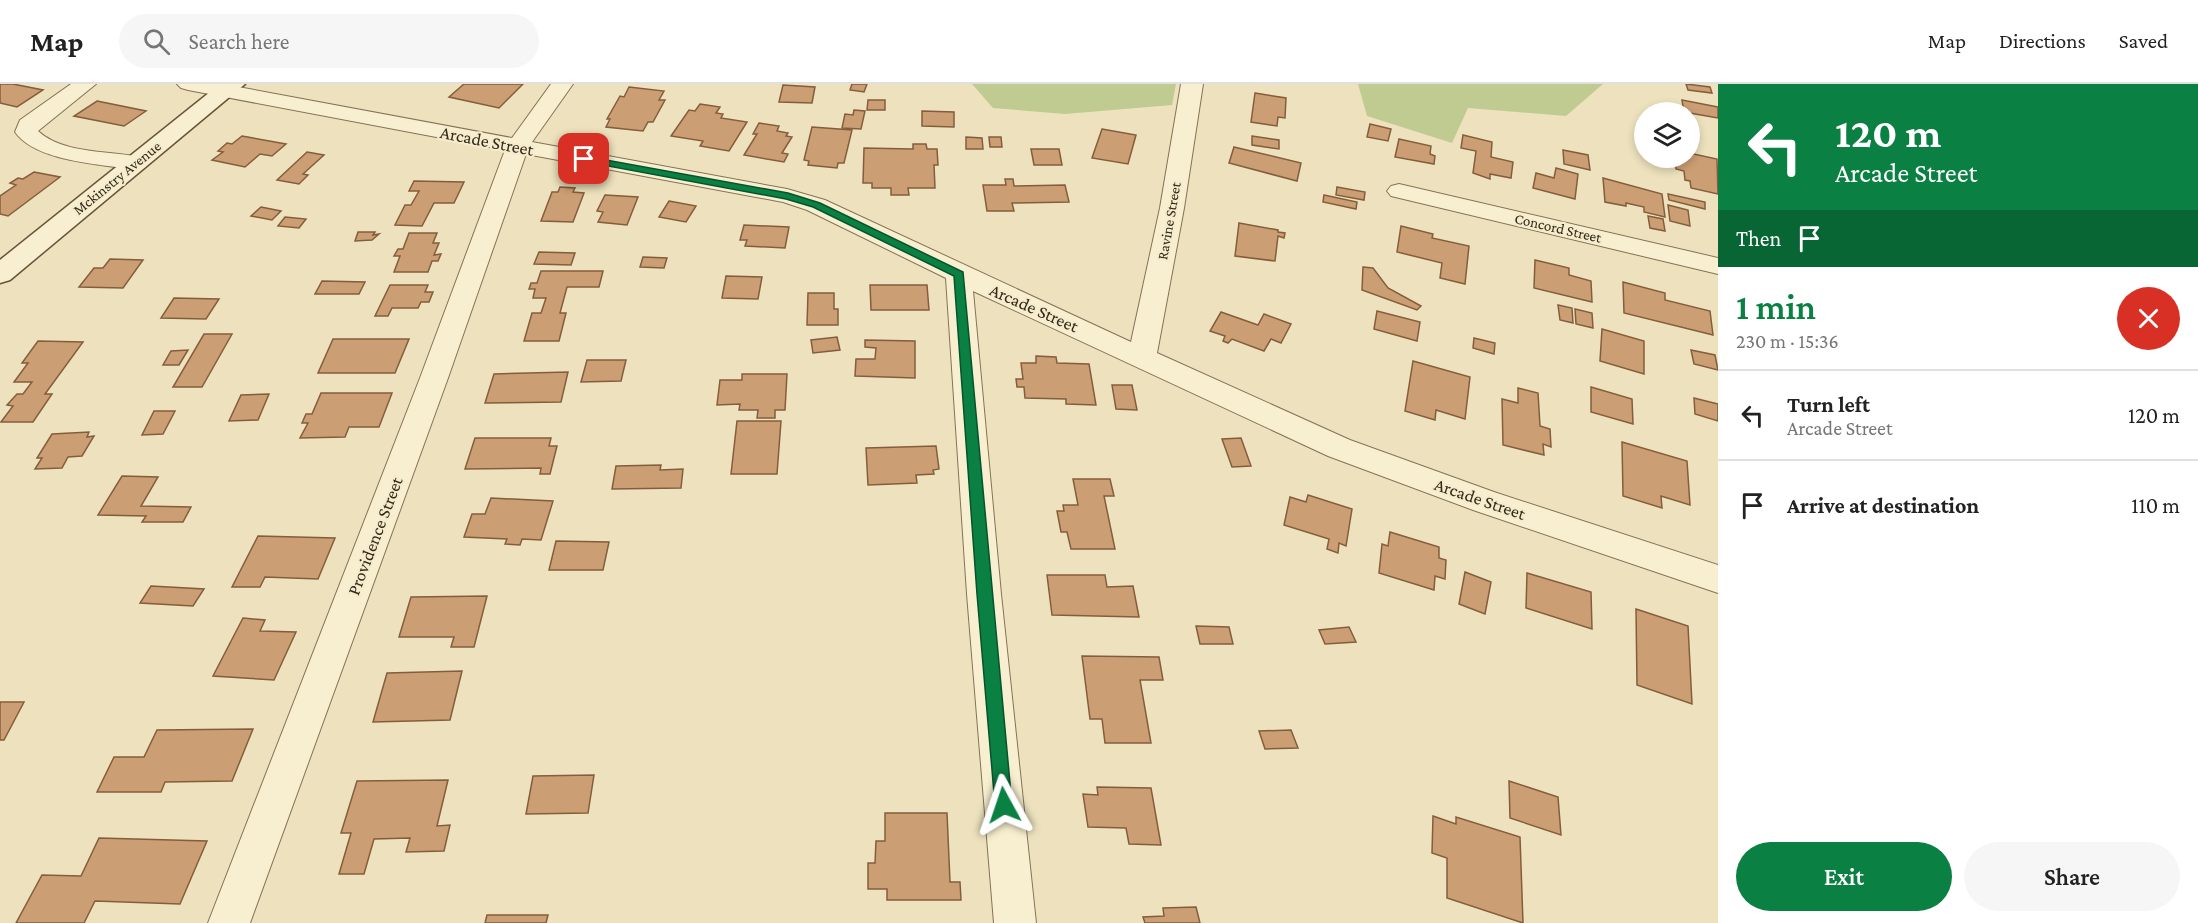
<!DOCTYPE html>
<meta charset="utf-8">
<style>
:root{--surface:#fff;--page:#f6f6f6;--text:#222;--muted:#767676;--line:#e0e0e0;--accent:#0b8043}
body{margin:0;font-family:"Crimson Pro",serif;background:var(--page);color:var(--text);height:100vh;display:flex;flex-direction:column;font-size:22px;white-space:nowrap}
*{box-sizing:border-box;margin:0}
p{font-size:20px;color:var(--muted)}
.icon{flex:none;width:33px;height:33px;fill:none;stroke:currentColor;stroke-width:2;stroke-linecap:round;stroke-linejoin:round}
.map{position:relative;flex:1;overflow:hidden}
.details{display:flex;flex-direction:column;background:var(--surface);width:480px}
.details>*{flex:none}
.top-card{background:#0b8043;color:#fff;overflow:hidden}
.fabs{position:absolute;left:1634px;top:18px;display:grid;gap:12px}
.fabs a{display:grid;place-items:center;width:66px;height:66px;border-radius:50%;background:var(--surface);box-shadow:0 3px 9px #0003;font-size:30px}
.pin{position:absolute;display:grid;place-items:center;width:51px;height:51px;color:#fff;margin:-26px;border-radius:12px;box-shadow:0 3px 9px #0006}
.me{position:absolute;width:66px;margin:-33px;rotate:355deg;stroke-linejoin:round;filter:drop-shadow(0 0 4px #0008)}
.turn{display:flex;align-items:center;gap:21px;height:126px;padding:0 18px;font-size:27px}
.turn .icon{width:78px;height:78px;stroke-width:2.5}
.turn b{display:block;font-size:42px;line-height:51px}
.then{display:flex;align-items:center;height:57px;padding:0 18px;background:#0003;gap:12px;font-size:22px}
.round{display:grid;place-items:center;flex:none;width:63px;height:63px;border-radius:32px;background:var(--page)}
.headline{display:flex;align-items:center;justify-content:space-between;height:102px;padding:0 18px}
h1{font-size:36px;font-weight:600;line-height:45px;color:var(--accent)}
.primary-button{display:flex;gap:12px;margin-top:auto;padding:12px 18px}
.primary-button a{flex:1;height:69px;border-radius:36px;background:var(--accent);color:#fff;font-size:24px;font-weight:600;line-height:69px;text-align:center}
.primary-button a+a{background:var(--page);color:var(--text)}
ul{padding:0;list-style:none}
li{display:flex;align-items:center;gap:18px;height:90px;padding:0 18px;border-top:2px solid var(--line)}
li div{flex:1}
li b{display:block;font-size:22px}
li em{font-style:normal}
header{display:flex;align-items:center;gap:36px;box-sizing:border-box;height:84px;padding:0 30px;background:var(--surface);border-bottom:2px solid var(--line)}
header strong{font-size:28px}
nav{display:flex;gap:33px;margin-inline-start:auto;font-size:21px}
.search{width:420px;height:54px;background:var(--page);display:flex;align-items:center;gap:15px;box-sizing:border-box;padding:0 21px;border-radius:33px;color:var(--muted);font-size:22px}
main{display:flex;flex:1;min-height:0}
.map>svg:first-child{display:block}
.green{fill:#c0cb91}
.building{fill:#cc9e73;stroke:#845e3c;stroke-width:1.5}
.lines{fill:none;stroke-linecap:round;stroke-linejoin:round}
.street-casing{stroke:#857256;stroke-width:2}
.secondary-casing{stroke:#66533a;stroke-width:3}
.street{fill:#f8efd0;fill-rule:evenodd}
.secondary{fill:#f8efd0;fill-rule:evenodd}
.route{fill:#0b8043;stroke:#07532c;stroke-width:1.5}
.labels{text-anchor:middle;stroke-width:4.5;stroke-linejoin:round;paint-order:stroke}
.far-street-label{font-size:15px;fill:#34291b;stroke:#f5eccc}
.street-label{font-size:18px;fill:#34291b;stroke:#f5eccc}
</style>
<header>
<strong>Map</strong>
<div class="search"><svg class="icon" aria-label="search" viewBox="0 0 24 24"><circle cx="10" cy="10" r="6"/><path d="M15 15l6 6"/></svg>Search here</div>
<nav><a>Map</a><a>Directions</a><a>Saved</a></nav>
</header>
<main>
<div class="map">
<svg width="1718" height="839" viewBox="0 0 1718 839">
<rect width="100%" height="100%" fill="#ede2bd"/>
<!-- green -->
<g class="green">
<path d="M972,0H1176L1172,21L1065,30L993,24Z"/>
<path d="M1358,0H1603L1566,32L1468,24L1452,59L1367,32Z"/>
</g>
<!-- building -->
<g class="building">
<path d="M0,0H13L43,6L17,23L0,19Z"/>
<path d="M464,0H523L499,24L449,13Z"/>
<path d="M852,0H867L864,8L850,6Z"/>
<path d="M1686,0L1710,3L1712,9L1688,6Z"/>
<path d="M783,1L815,3L812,19L779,18Z"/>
<path d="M629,3L664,7L659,16H665L653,38H648L643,47L606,43L610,35H607L620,12L624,13Z"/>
<path d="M1255,9L1286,14L1285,34L1278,33L1277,42L1251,38Z"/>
<path d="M868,16H885V26H867Z"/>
<path d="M1682,16L1718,23V34L1684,28Z"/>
<path d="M97,17L146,27L124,42L74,32Z"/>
<path d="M700,20L720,23L716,29L723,30L721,34L747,38L729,67L700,62L703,57L671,52L689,26L695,27Z"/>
<path d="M854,26L865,27L861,45L842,44L845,30L853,31Z"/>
<path d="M922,27L954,28V43L922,42Z"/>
<path d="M759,39L779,42L777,47L788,49L786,52L792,53L782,69L788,70L784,78L744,71L757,50H753Z"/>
<path d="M1370,40L1391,45L1388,57L1367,53Z"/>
<path d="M812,43L852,46L844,79H838L837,84L808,81L809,77L804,76Z"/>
<path d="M1102,45L1136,51L1128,80L1092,74Z"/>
<path d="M1463,51L1492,58L1491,73L1513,78L1511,94L1490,90V95L1473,89L1476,67L1461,64Z"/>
<path d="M242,52L286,60L272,72L260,70L245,83L212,76L223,68L218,67L227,59L232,60Z"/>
<path d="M1252,52L1279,56V65L1252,61Z"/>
<path d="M966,53L982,54L983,65H966Z"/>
<path d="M989,53H1001L1002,63H990Z"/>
<path d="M1399,55L1431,62L1430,70L1435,72L1434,80L1395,73Z"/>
<path d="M913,60H926L927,65H937L938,81H934L935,104H908L909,111H891V104H872V99H863L864,64L913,65Z"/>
<path d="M1234,63L1301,79L1297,97L1229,79Z"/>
<path d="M1031,65H1059L1062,81H1034Z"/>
<path d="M1563,66L1588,71L1590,86L1564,80Z"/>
<path d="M307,68L324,71L303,90L308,91L299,100L277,96Z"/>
<path d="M1689,69L1717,75L1718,110L1691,104L1690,97L1685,96L1684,87L1676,85L1675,74H1689Z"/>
<path d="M1556,84L1578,90L1575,115L1533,104L1536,89L1554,94Z"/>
<path d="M34,88L60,93L8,132L0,130V112L16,101L10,99L18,94L23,95Z"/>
<path d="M1603,94L1662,110L1665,133L1644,128V123L1626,119V122L1605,118Z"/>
<path d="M1005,95H1013L1014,102L1065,101L1069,118L1012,119L1014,127H987L983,101H1006Z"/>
<path d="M414,97L464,98L454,119H434L422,142L395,141L405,121H411L419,107H409Z"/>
<path d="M560,103L575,104L573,108L584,109L573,138L541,137L552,108H558Z"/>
<path d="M1337,103L1365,108L1364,116L1336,111Z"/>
<path d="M1668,110L1705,118V125L1669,116Z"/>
<path d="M605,111L638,113L627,141L598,138L603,128L597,127Z"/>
<path d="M1324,111L1357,118L1356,125L1323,118Z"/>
<path d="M669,117L696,122L686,138L659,133Z"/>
<path d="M1668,121L1688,126L1690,142L1670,137Z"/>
<path d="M261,123L281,127L272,136L251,132Z"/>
<path d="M1648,132L1663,135L1665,147L1650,144Z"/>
<path d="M285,133L306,135L299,144L278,142Z"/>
<path d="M1239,139L1278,146V148L1285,149L1284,154L1278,152L1275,177L1235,172Z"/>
<path d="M744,141L789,143L785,164L745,162L747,156H740Z"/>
<path d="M1401,142L1433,150L1432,154L1469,162L1465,200L1440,194L1442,179L1397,168Z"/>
<path d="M358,148H375L373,151L379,150L372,156L355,157Z"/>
<path d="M409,149H437L433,159H439L434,171L441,170L438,177H432L428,188H394L400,172H394L398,165H403Z"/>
<path d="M539,168L575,169L571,181L534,180Z"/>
<path d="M643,173L667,174L664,184L640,183Z"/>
<path d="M110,175L143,176L123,204L79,203L94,184H103Z"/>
<path d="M1535,176L1569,184V191L1591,197L1592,218L1534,204Z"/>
<path d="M1363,183L1373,184L1388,204L1421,222L1417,226L1362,206Z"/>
<path d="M541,187H603L599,203H567L560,229H566L559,257H524L532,229H541L546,214H533L535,205H529L531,199H537Z"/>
<path d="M726,192L762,193L758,215L722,214Z"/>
<path d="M322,197L365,198L359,210H315Z"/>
<path d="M1623,198L1665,209V216L1710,227L1713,251L1624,229Z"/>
<path d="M390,201H428L425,208H433L429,218H421L418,224H392L388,232H375Z"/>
<path d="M870,201H927L929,226H871Z"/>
<path d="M808,209H834V225H838V241H807Z"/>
<path d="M174,214L219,215L206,235L161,234Z"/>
<path d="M1558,221L1572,224L1573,239L1560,236Z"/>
<path d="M1575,225L1592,229L1593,244L1576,240Z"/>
<path d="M1377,227L1420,238L1417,257L1374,245Z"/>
<path d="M1221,228L1258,241L1264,230L1291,240L1281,259L1271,255L1264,267L1232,255L1228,259L1223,257L1225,252L1210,247Z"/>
<path d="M1602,245L1644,257V290L1600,277Z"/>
<path d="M204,250H232L202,303H173Z"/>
<path d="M837,253L840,266L813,269L811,256Z"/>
<path d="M1474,254L1495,259L1494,270L1473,264Z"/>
<path d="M333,255H409L395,289H318Z"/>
<path d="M865,256L915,257V294L855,292L856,275H875L876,264L865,263Z"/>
<path d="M38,257L83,258L45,310H52L33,338H1L13,322L7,321L17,310H23L32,298H14L28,279H22Z"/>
<path d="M188,266L179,281H163L171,267Z"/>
<path d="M1691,266L1715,271L1718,286L1694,280Z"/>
<path d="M1036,272L1056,273L1057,279L1089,280L1096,321L1066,320V315L1025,314L1024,303H1017L1016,295H1023L1021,279H1036Z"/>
<path d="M587,276H626L621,297L581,298Z"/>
<path d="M1413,277L1470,293L1465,335L1436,326L1435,336L1405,327Z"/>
<path d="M568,288L561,318L485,319L494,290Z"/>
<path d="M742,290H787L785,326H775V334H757L758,326H739L740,320L717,321L720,296H742Z"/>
<path d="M1112,301H1132L1137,326L1116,325Z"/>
<path d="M1591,303L1632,315L1633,340L1591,328Z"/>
<path d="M1518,304L1538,309L1540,342L1550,345L1551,363L1543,360L1544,371L1503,361L1502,315L1518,319Z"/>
<path d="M321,309H392L379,343H349L345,353L300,354L308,339H302L306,330H312Z"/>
<path d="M269,310L258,336L229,337L241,311Z"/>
<path d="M1694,314L1718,320V337L1695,330Z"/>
<path d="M154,327H175L163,350L142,351Z"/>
<path d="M737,337H781L777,390H731Z"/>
<path d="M89,348L87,353L94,352L82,372L68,373L62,384L35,385L42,374H37L52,350Z"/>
<path d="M475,354H551L549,362H557L550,390H540L541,384L465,385Z"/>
<path d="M1241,354L1251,382L1232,383L1222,355Z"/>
<path d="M1622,358L1687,377L1690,421L1661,412L1662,424L1623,412Z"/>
<path d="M936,362L939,385L933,386L934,390L916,391L917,399L868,401L866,364Z"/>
<path d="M661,381L660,386L683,385L681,404L612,405L616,382Z"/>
<path d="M122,392L158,393L141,422L191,423L183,438H142L146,432L98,431Z"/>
<path d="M1073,395H1110L1114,412H1104L1115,465H1071L1067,448H1061L1057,427H1064L1063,421H1078Z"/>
<path d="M1308,411L1352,425L1346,462L1339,459L1338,469L1327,465L1329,455L1284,441L1290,413L1306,418Z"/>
<path d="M491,414L553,417L541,456L522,455L520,461L505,460L507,455L464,453L472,430H485Z"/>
<path d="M1390,448L1439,463V474L1446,476L1445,495L1435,492L1434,506L1379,489L1382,460L1388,462Z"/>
<path d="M258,452L335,454L318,495L265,493L260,503H232Z"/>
<path d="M556,457L609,458L603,486H549Z"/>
<path d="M1465,488L1491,498L1485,530L1459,520Z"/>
<path d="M1527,489L1591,508L1592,545L1526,524Z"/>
<path d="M1047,491H1105L1107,503L1133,502L1139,533L1052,531Z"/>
<path d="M151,502L204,505L193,522L140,519Z"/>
<path d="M487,512L474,563H451L454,553H399L411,513Z"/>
<path d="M1636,525L1688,542L1692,620L1637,601Z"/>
<path d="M243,534L265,536L260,547L296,548L274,596L213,592Z"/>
<path d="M1196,542L1229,543L1233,560H1200Z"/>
<path d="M1349,543L1356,558L1325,560L1319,546Z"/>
<path d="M1082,572L1159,573L1163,596H1140L1151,659H1105L1102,635H1090Z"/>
<path d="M462,587L450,636L373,638L387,589Z"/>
<path d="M0,618H24L4,656H0Z"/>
<path d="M253,645L232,697L165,698L161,708H97L114,673H144L157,646Z"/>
<path d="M1291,646L1298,664L1265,665L1259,647Z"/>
<path d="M594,691L588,729L526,730L533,692Z"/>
<path d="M448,696L437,742L450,741L444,767L406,768L410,754L374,755L364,790H339L351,749H341L357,697Z"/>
<path d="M1509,697L1558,713L1561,751L1510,734Z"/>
<path d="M1097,703L1151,704L1161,761L1129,760L1126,744L1088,743L1083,710L1098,711Z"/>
<path d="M885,729H947L950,798H960L961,816H887V805H868V779H875L876,757H885Z"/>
<path d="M1433,732L1456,740V733L1520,753L1523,839L1447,814V774L1432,769Z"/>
<path d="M99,754L207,757L180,820L95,817L84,839H16L42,791L81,792Z"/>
<path d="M1196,823L1200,839H1145L1143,833L1164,832L1163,824Z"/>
<path d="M487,831H548L546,839H485Z"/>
</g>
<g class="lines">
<!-- street casing -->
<g class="street-casing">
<g id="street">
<path d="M71,0H96L38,47C64,71 111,66 144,74L148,79L144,84L136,86C102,80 36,78 15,48L20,36Z"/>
<path d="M177,0H222L512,54L551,0H573L532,58L787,105L825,116L1131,258L1160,124L1181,0H1203L1184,124L1157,269L1350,356L1494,408L1718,481V509L1473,426L1328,372L973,207L1001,510L1036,839H994L967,510L946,194L807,126L783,118L526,70L448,294L250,839H208L420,294L505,66L188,6L181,4Z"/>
<path d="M1399,100L1718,174V190L1391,112L1387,107L1391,102Z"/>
</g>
</g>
<!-- secondary casing -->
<g class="secondary-casing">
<path id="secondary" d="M220,0H245L10,196L0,199V176Z"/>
</g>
<!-- street -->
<use href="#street" class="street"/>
<!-- secondary -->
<use href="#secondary" class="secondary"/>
</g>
<!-- route -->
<path class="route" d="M584,72L788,109L820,119L963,188L1012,721L1010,727L1004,730L998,727L995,721L977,510L954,192L813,123L786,115L581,77V73Z"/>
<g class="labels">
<!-- far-street labels -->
<g class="far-street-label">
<text transform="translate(117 94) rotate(-39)" y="5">Mckinstry Avenue</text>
<text transform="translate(1169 137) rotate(-80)" y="5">Ravine Street</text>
<text transform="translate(1558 144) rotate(13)" y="5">Concord Street</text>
</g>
<!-- street labels -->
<g class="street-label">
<text transform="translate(487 57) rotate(11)" y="6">Arcade Street</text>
<text transform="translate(1034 224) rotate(24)" y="6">Arcade Street</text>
<text transform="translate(1480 415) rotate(19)" y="6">Arcade Street</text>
<text transform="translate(375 452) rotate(-69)" y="6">Providence Street</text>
</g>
</g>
</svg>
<div class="fabs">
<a><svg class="icon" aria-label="layers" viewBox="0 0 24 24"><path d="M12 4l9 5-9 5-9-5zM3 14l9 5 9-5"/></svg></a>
</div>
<div class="pin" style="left:584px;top:75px;background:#d93025"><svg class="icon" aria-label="arrive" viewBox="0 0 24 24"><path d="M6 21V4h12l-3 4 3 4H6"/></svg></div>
<svg class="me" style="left:1004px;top:721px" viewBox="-20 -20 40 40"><path d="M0-17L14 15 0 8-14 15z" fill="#0b8043" stroke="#fff" stroke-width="4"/></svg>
</div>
<section class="details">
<div class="top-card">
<div class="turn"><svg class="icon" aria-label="left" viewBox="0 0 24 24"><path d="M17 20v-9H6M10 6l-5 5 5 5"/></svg><div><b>120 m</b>Arcade Street</div></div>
<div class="then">Then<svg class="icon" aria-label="arrive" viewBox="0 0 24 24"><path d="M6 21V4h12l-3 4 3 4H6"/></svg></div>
</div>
<div class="headline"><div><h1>1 min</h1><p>230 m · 15:36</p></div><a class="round" style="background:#d93025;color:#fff"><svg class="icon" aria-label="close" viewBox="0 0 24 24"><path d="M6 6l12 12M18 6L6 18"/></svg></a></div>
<ul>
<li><svg class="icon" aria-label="left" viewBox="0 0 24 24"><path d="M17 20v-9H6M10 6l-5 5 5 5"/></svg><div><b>Turn left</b><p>Arcade Street</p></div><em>120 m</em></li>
<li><svg class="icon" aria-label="arrive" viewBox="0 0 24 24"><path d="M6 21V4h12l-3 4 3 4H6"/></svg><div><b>Arrive at destination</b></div><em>110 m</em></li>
</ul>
<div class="primary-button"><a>Exit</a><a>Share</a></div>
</section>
</main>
